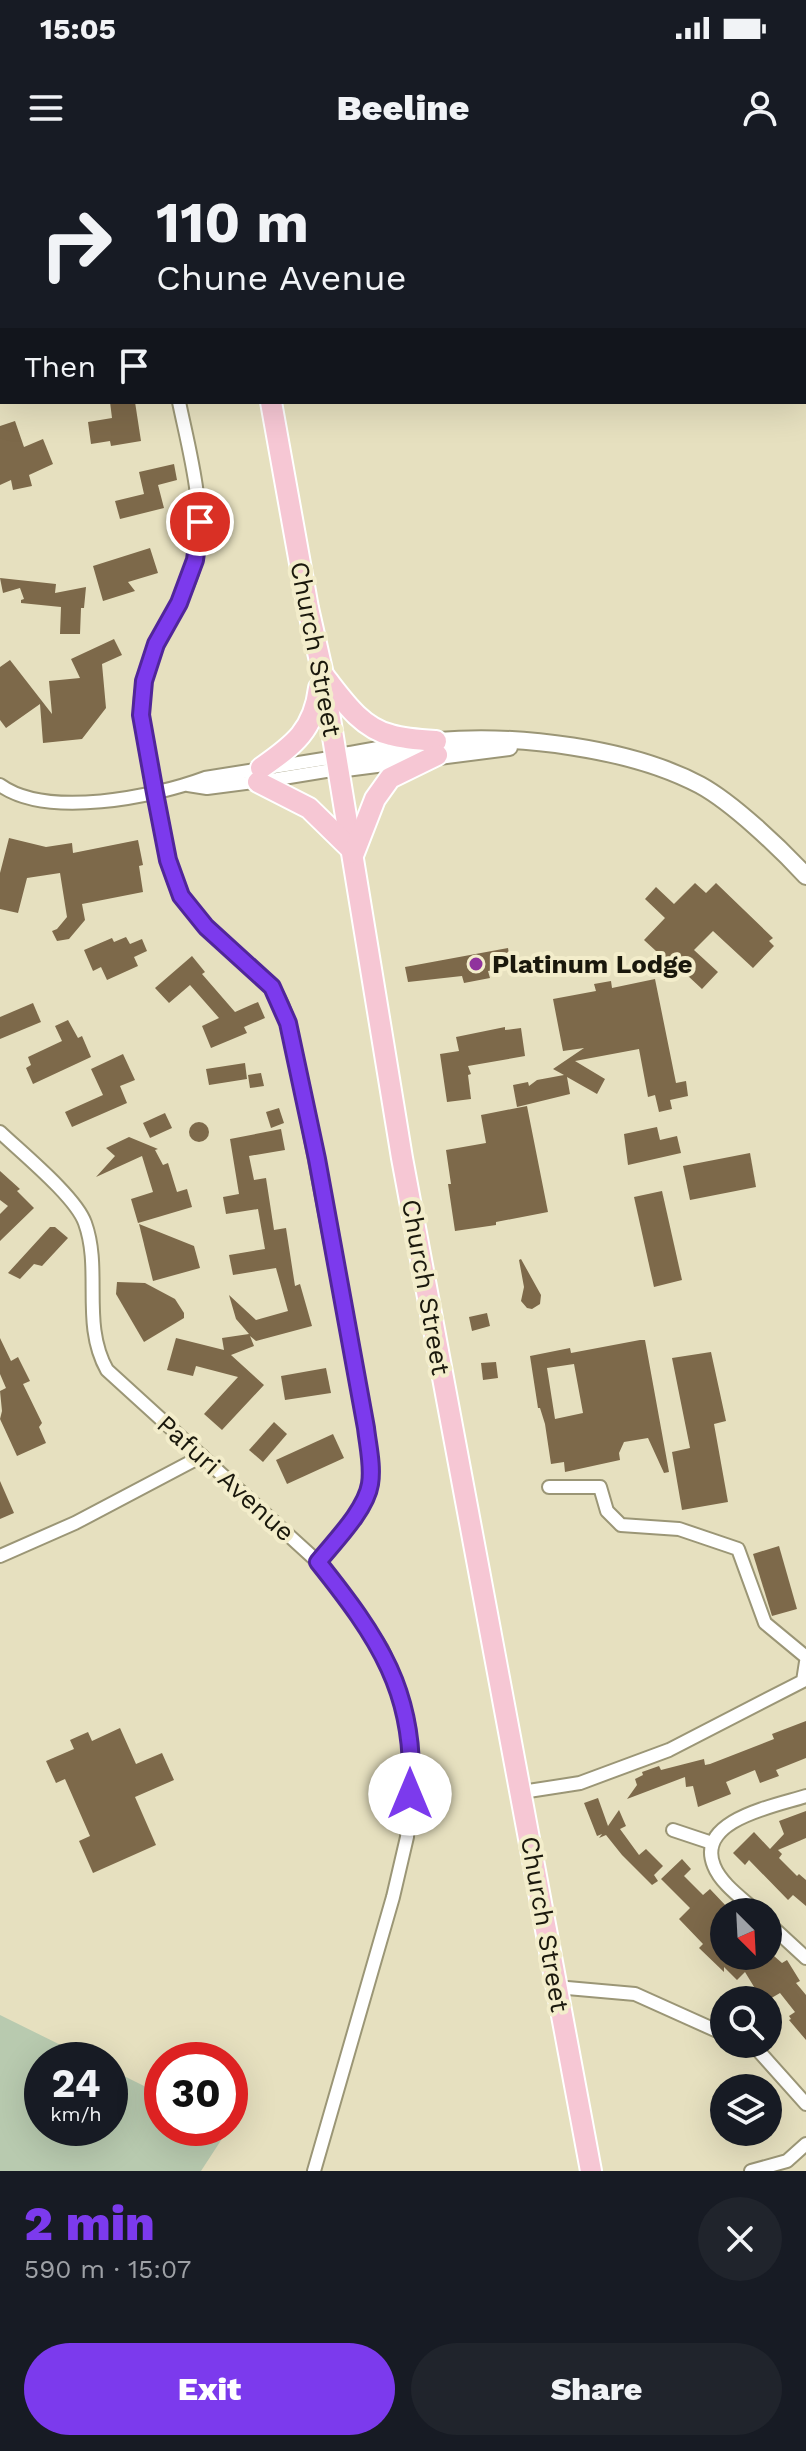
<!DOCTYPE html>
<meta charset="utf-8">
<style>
:root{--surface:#171b24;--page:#20242c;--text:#f1f3f6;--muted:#9ea1a6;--accent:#7c3aed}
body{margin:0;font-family:"Work Sans",sans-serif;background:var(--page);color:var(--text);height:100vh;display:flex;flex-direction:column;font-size:30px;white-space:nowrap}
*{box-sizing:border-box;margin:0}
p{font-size:26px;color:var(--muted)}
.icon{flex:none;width:44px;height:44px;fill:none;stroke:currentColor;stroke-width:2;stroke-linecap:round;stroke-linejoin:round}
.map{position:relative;height:2011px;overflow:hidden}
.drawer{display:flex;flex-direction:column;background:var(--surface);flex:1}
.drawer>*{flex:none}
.top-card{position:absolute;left:0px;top:0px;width:806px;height:244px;box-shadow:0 8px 32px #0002;background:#171b24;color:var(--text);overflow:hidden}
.needle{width:52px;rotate:156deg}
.controls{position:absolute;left:710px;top:1738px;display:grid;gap:16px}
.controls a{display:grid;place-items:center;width:72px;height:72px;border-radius:50%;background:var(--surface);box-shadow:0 8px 32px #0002;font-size:40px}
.speed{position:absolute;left:24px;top:1882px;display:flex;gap:16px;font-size:40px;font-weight:700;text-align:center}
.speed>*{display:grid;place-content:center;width:104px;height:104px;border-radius:50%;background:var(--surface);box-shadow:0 8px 32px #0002;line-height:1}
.speed small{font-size:20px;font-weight:400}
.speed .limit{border:12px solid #d22;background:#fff;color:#111}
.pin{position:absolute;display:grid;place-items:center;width:68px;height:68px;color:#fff;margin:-34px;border:4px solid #fff;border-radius:50%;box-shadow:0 2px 8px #0007}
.me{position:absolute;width:88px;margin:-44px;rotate:0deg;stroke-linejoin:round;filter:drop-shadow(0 0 6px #0008)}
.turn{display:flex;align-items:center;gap:28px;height:168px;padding:0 24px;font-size:36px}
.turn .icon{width:104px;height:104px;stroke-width:2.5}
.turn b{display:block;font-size:56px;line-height:68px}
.then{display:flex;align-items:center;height:76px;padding:0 24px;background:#0003;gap:16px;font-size:30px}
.round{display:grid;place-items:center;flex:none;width:84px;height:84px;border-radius:42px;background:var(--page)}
.overview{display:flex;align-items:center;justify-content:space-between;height:136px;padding:0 24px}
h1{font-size:48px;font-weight:800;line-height:60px;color:var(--accent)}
.primary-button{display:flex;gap:16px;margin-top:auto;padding:16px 24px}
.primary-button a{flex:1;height:92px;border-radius:48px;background:var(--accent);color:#fff;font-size:32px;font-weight:800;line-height:92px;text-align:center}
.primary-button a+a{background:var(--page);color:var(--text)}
.status{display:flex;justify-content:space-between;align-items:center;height:56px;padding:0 40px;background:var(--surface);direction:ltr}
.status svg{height:22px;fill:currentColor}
header{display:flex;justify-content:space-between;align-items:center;height:104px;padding:0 24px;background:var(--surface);font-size:36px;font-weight:800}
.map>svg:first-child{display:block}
.green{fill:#b8caaf}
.building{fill:#7d694a;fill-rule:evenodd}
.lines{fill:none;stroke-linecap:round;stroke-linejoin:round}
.minor-casing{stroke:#9b9676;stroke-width:16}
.tertiary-casing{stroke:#9b9676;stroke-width:20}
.primary-casing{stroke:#fff;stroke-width:24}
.minor{stroke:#fff;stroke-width:12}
.tertiary{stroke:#fff;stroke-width:16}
.primary{stroke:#f6c7d4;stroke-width:20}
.route-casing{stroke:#51269a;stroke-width:20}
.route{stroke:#7c3aed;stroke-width:14}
.poi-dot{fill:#90339d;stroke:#f3edcb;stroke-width:3}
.labels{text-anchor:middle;stroke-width:8;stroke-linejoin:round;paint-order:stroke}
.street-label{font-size:26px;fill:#1a180c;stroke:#f3edcb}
.poi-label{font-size:26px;font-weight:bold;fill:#1a180c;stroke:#f3edcb;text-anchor:start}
</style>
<div class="status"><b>15:05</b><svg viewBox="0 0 49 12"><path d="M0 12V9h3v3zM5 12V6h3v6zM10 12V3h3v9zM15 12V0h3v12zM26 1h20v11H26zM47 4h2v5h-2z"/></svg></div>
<header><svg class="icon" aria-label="menu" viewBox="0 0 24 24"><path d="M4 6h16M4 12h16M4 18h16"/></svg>Beeline<svg class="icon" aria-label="person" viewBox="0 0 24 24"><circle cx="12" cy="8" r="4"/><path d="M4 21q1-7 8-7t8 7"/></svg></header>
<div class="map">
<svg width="806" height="2011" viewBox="0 0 806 2011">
<rect width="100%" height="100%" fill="#e6e0bf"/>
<!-- green -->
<path class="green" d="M0,1855L91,1900H42V1968H110V1909L162,1935V1968H229L201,2011H0Z"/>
<!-- building -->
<g class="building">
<path d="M110,242H135L141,281L111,286L110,281L91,284L88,262L112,258Z"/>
<path d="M15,261L24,287L43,279L53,304L29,315L32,326L13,330L11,320L0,325V266Z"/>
<path d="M174,304L177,320L158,325L164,348L120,359L115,341L144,334L139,312Z"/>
<path d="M150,388L158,413L128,422L135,431L103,441L93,406Z"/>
<path d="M0,418L56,424L55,433L86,427L84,448H81L80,474H60L61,447L21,443V440L24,439L20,428L3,433Z"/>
<path d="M114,479L122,495L102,504L106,548L82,579L43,583L40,544L6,568L0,560V507L10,500L52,554L49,521L80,518L71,499Z"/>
<path d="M9,678L46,687L72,683L73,693L138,680L143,705L139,706L143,732L82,744L85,760L69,779L57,781L52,771L57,769L67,757L60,713L27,718L18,753L0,749V713Z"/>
<path d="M695,723L706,733L716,723L773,778L769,781L774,786L753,808L713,771L694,790L718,812L702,829L673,802H668L644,780L665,758L645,739L656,727L674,744Z"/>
<path d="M126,777L130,784L142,779L147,791L134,797L138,806L107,820L101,807L93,811L84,790L112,778L114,782Z"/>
<path d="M508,788L511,807L488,811L490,818L464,823L462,816L408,822L405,807Z"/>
<path d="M192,796L205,812L202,814L235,852L258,842L265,858L244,867L247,873L211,888L202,866L219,858L190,825L169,843L155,828Z"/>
<path d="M655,819L676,923L686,921L688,936L670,940L672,949L659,952L655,935L648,937L639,889L575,901L605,919L597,934L567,917L570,934L517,947L513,925L528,922L529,926L537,920L564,915L553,909L584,888L563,891L553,839L596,831L594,824L611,821L612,828Z"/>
<path d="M33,843L41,862L0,879V857Z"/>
<path d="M68,860L78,878L82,876L91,897L33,924L26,908L31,905L28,897L62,881L55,866Z"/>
<path d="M505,867V870L521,868L525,896L468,906L471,914L468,915L471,939L447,942L440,894L459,891L456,877Z"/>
<path d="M123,894L135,920L120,926L127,943L72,967L65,952L103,935L91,909Z"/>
<path d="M245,903L247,919L209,925L206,909Z"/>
<path d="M261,913L264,926L250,928L248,915Z"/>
<path d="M527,946L548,1052L496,1062V1065L455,1071L448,1024H451L446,990L486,983L481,955Z"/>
<path d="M279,948L284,963L271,968L266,952Z"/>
<path d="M165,953L172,968L150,978L143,963Z"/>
<circle cx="199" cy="972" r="10"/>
<path d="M657,967L660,980L677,976L681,993L628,1005L624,974Z"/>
<path d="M281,969L285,990L249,996L254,1020L266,1018L274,1070L286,1068L295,1126L300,1124L312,1166L256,1181L250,1176L254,1186L231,1195L264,1225L222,1270L204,1254L238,1217L196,1206L193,1216L167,1210L176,1178L224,1190L222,1178L249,1174L236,1159L229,1135L256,1160L288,1151L276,1108L233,1115L229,1095L265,1089L258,1049L226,1054L223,1037L239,1034L230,979Z"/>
<path d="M129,977L158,989L155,990L163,1005L168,1003L177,1032L187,1029L192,1047L138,1063L131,1039L153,1032L142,996L96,1017L115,996L106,988Z"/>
<path d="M750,993L756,1027L690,1040L683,1006Z"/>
<path d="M0,1011L20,1029L17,1031L34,1048L0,1081V1054L8,1046L0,1040Z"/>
<path d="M662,1031L682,1120L654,1127L634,1037Z"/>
<path d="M139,1064L194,1086L200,1108L153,1121Z"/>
<path d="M50,1067H55L68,1078L42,1106L34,1104L20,1119L8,1113Z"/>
<path d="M521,1099L541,1135L540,1144L532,1149L527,1148L521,1141L524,1127L519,1100Z"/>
<path d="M117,1122L145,1123L175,1139L184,1153V1158L144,1182L116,1134Z"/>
<path d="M487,1153L490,1166L472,1171L469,1157Z"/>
<path d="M0,1178L11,1201L18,1197L30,1221L23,1224L42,1263L39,1267L46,1283L17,1296L0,1259L2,1251L0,1231L6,1228L0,1214Z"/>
<path d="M640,1180H645L669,1312L664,1313L648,1278L624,1282L619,1293L620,1300L565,1312L564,1302L551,1304L545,1264L540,1248H538L530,1196L570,1188L571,1193ZM574,1204L583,1253L555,1259L547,1208Z"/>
<path d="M711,1192L726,1261L714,1264L728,1342L682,1350L672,1292L690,1288L672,1198Z"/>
<path d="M496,1202L498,1218L483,1220L481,1203Z"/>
<path d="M326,1208L331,1233L285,1240L281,1216Z"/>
<path d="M274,1262L287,1274L263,1302L249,1290Z"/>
<path d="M333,1274L344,1298L287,1324L276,1300Z"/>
<path d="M0,1321L14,1353L0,1359Z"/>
<path d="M779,1386L797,1449L772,1456L753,1394Z"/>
<path d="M806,1561V1598L776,1610L779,1616L760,1623L755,1610L726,1622L731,1634L698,1647L693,1626L686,1627L685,1617L627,1639L637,1625L635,1619L643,1615L642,1612L659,1606L661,1610L704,1599L705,1605L710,1604L774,1579L772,1574Z"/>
<path d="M120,1568L136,1604L162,1593L174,1620L135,1637L156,1685L93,1713L79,1681L90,1676L65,1619L56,1623L46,1601L74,1589L70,1580L88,1572L92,1581Z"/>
<path d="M598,1638L608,1666L619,1650L626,1666L620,1669L639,1695L646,1689L663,1706L654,1715L658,1721L652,1725L622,1695L606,1675L599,1678L602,1674L597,1676L584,1643Z"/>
<path d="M806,1651V1678L778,1690L782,1694L779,1698L797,1716L799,1714L806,1720V1746L793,1735L788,1740L749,1700L745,1705L733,1693L754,1672L770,1689L784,1674L779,1661Z"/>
<path d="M682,1699L691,1709L684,1716L703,1735L710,1729L727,1747V1752H724V1796H774L782,1803L787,1800L800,1821L796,1823L806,1835V1880L789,1860L791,1859L789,1856L795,1852L780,1833L768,1840H762L745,1812L737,1820L724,1807V1812L699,1788L703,1784L679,1759L690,1748L661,1719Z"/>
</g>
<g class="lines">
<!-- minor casing -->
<g class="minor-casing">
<g id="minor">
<path d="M133,0V2"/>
<path d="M456,2L460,0"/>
<path d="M0,124L2,125"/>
<path d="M179,242C189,290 206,350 196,399C184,454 134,498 141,558C145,592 153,626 160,660C165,685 168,714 181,736C203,774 244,794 271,826C287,845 290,872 295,895L366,1268C368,1286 373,1306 370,1324C366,1350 334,1381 318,1402"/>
<path d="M0,625C47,659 154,637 205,618L336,597"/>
<path d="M188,625L207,628L277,619L338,609"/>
<path d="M0,972C22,993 76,1037 85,1063C102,1110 81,1164 107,1210L318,1402L355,1449L382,1489L398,1527L408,1562L412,1612L407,1677L393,1737L314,2011"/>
<path d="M549,1327H600L607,1351L621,1365L679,1369L738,1389L765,1463L806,1497"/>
<path d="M0,1396L75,1363L202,1296"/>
<path d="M522,1632L580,1623L669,1590L803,1521L806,1502"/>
<path d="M673,1670L712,1683"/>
<path d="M757,1752C743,1739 721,1724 714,1706C695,1660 775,1646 806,1636"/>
<path d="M768,1763L806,1798"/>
<path d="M556,1827L635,1834L724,1874"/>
<path d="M746,1884L756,1888L806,1944"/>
<path d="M751,2011L787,2001L806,1984"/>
</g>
</g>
<!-- tertiary casing -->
<g class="tertiary-casing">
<g id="tertiary">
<path d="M336,597C370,592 404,584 438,581C517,574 630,588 700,625C733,643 780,688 806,716"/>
<path d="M338,609L509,587"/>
</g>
</g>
<!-- primary casing -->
<g class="primary-casing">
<g id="primary">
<path d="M226,0L227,2"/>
<path d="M271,242L308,448L322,510L402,998L591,2011"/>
<path d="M324,516C342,539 361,568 391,575C405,579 421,580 436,581"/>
<path d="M261,608C294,585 314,570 319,528"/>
<path d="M258,622L309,648L351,689"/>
<path d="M354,693L375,639L390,618L437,595"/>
</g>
</g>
<!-- minor -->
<use href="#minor" class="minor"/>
<!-- tertiary -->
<use href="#tertiary" class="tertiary"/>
<!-- primary -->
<use href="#primary" class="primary"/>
</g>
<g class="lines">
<!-- route casing -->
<g class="route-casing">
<path id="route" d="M200,362L195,400L179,443L156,484L144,521L141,555L155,633L168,700L181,736L206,767L272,827L288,863L317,999L366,1268C368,1286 373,1306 370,1324C366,1350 334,1382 318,1402C377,1476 418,1534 410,1634"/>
</g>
<!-- route -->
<use href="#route" class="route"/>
</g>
<!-- markers -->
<circle class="poi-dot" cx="476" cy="804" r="8"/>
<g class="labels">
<!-- street labels -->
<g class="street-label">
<text transform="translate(316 489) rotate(79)" y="9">Church Street</text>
<text transform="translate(426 1127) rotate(80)" y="9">Church Street</text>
<text transform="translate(226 1318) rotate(42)" y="9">Pafuri Avenue</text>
<text transform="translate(545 1764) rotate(80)" y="9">Church Street</text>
</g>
<!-- poi labels -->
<g class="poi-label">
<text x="492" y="813">Platinum Lodge</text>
</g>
</g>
</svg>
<div class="controls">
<a><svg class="needle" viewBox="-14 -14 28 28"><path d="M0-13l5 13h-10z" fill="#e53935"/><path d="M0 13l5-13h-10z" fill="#9ea1a6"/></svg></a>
<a><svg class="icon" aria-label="search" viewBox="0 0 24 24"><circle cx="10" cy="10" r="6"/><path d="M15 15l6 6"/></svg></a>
<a><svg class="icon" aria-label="layers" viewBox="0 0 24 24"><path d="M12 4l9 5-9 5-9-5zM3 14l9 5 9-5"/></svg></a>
</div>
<div class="speed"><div>24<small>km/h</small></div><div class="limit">30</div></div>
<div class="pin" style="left:200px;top:362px;background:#d93025"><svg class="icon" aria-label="arrive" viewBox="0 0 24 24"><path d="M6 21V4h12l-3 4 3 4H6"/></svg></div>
<svg class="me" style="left:410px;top:1634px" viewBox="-20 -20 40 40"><circle r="19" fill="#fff"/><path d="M0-13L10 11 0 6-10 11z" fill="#7c3aed"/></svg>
<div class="top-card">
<div class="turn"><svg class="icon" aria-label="right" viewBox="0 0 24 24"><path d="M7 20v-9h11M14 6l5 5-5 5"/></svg><div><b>110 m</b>Chune Avenue</div></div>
<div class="then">Then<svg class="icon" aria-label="arrive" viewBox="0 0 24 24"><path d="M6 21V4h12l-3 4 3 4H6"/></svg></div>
</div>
</div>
<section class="drawer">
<div class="overview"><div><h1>2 min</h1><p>590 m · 15:07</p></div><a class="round"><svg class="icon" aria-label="close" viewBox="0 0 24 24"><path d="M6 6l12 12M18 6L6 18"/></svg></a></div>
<div class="primary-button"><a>Exit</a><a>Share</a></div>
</section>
